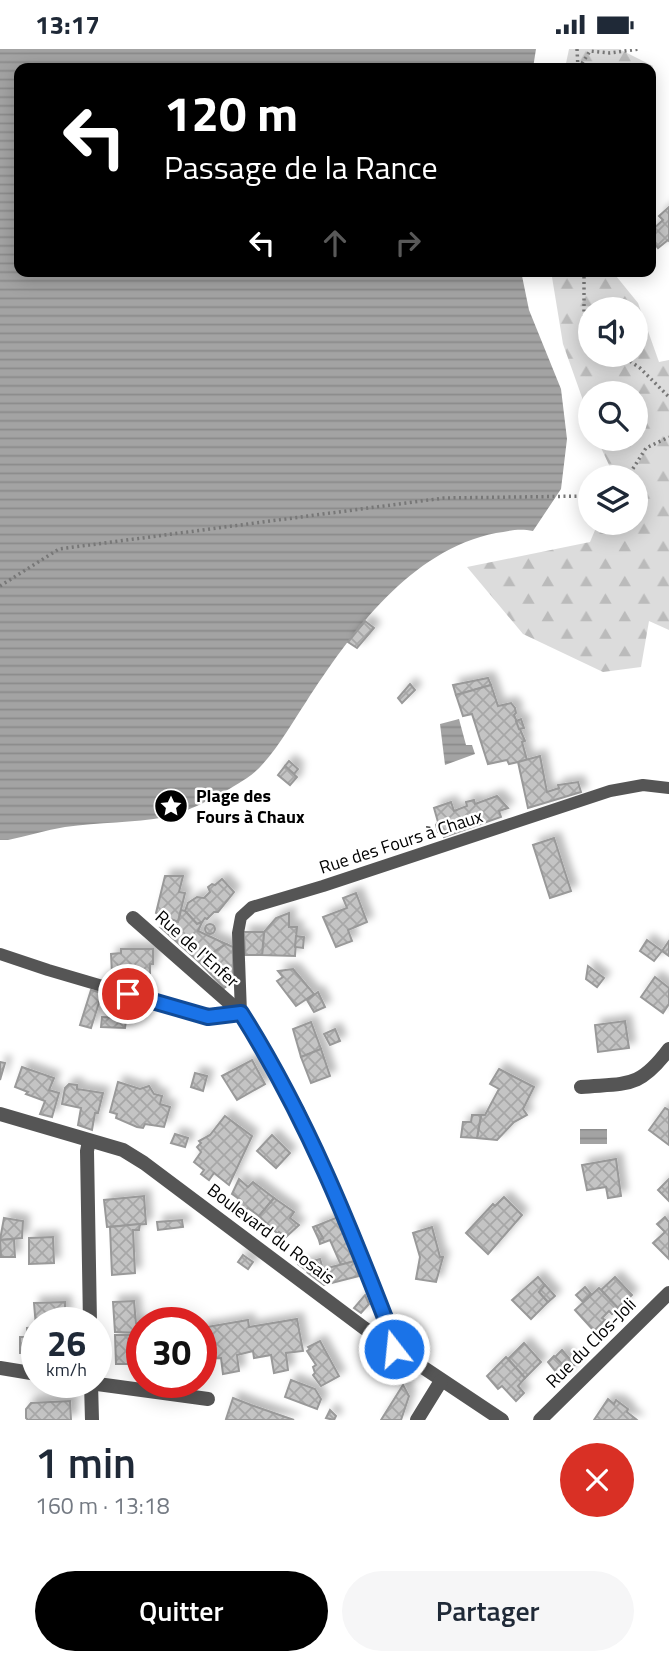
<!DOCTYPE html>
<html lang="fr">
<meta charset="utf-8">
<style>
:root{--surface:#fff;--page:#f6f6f7;--text:#1f2937;--muted:#747a83;--accent:#000}
body{margin:0;font-family:"Titillium Web",sans-serif;background:var(--page);color:var(--text);height:100vh;display:flex;flex-direction:column;font-size:26px;white-space:nowrap}
*{box-sizing:border-box;margin:0}
p{font-size:23px;color:var(--muted)}
.icon{flex:none;width:38px;height:38px;fill:none;stroke:currentColor;stroke-width:2;stroke-linecap:round;stroke-linejoin:round}
.map{position:relative;height:1371px;overflow:hidden}
.panel{display:flex;flex-direction:column;background:var(--surface);flex:1}
.panel>*{flex:none}
.top-card{position:absolute;left:14px;top:14px;width:642px;height:214px;border-radius:14px;box-shadow:0 4px 18px #0003;background:#000;color:#fff;overflow:hidden}
.controls{position:absolute;left:578px;top:248px;display:grid;gap:14px}
.controls a{display:grid;place-items:center;width:70px;height:70px;border-radius:50%;background:var(--surface);box-shadow:0 4px 18px #0003;font-size:35px}
.speed{position:absolute;left:21px;top:1258px;display:flex;gap:14px;font-size:35px;font-weight:700;text-align:center}
.speed>*{display:grid;place-content:center;width:91px;height:91px;border-radius:50%;background:var(--surface);box-shadow:0 4px 18px #0003;line-height:1}
.speed small{font-size:18px;font-weight:400}
.speed .limit{border:10px solid #d22;background:#fff;color:#111}
.pin{position:absolute;display:grid;place-items:center;width:60px;height:60px;color:#fff;margin:-30px;border:4px solid #fff;border-radius:50%;box-shadow:0 2px 7px #0007}
.me{position:absolute;width:77px;margin:-38px;rotate:344deg;stroke-linejoin:round;filter:drop-shadow(0 0 5px #0008)}
.turn{display:flex;align-items:center;gap:24px;height:147px;padding:0 35px;font-size:32px}
.turn .icon{width:91px;height:91px;stroke-width:2.5}
.turn b{display:block;font-size:49px;line-height:60px}
.lanes{display:flex;align-items:center;height:66px;padding:0 35px;background:#0003;justify-content:center;gap:35px;direction:ltr}
.lanes .off{opacity:.35}
.round{display:grid;place-items:center;flex:none;width:74px;height:74px;border-radius:37px;background:var(--page)}
.summary{display:flex;align-items:center;justify-content:space-between;height:119px;padding:0 35px}
h1{font-size:42px;font-weight:600;line-height:52px}
.button{display:flex;gap:14px;margin-top:auto;padding:14px 35px}
.button a{flex:1;height:80px;border-radius:42px;background:var(--accent);color:#fff;font-size:28px;font-weight:600;line-height:80px;text-align:center}
.button a+a{background:var(--page);color:var(--text)}
.status{display:flex;justify-content:space-between;align-items:center;height:49px;padding:0 35px;background:var(--surface);direction:ltr}
.status svg{height:19px;fill:currentColor}
.map>svg:first-child{display:block}
.forest{fill:url(#forest-firs);fill-rule:evenodd}
.water{fill:url(#water-rules)}
.building{fill:url(#building-cross-hatch);stroke:#999;stroke-width:2;filter:url(#shadow)}
.lines{fill:none;stroke-linecap:round;stroke-linejoin:round}
.path{stroke:#777;stroke-width:3.5;stroke-dasharray:2 3.5;stroke-linecap:butt}
.lane{stroke:#555;stroke-width:12}
.street{stroke:#555;stroke-width:14}
.route-casing{stroke:#114b97;stroke-width:18}
.route{stroke:#1a73e8;stroke-width:12}
.labels{text-anchor:middle;stroke-width:5;stroke-linejoin:round;paint-order:stroke}
.poi-label{font-size:18px;font-weight:bold;fill:#000;stroke:#fff;text-anchor:start}
.street-label{font-size:18px;fill:#000;stroke:#fff}
</style>
<div class="status"><b>13:17</b><svg viewBox="0 0 49 12"><path d="M0 12V9h3v3zM5 12V6h3v6zM10 12V3h3v9zM15 12V0h3v12zM26 1h20v11H26zM47 4h2v5h-2z"/></svg></div>
<div class="map">
<svg width="669" height="1371" viewBox="0 0 669 1371">
<defs>
<pattern id="forest-firs" width="22" height="20" patternUnits="userSpaceOnUse" patternTransform="scale(1.75)"><rect width="22" height="20" fill="#dcdcdc"/><path d="M5 1l3.5 6h-7zM16 11l3.5 6h-7z" fill="#bbb"/></pattern>
<pattern id="water-rules" width="6" height="5" patternUnits="userSpaceOnUse" patternTransform="scale(1.75)"><rect width="6" height="5" fill="#a3a3a3"/><path d="M0 2.5h6" fill="none" stroke="#8b8b8b"/></pattern>
<pattern id="building-cross-hatch" width="8" height="8" patternUnits="userSpaceOnUse" patternTransform="scale(1.75)"><rect width="8" height="8" fill="#c4c4c4"/><path d="M0 0l8 8M0 8l8-8" fill="none" stroke="#a7a7a7"/></pattern>
<filter id="shadow"><feDropShadow dx="6" dy="-6" stdDeviation="3.5" flood-color="#0004"/></filter>
</defs>
<rect width="100%" height="100%" fill="#fff"/>
<!-- forest -->
<g class="forest">
<path d="M569,0H619L653,17L651,21L565,19Z"/>
<path d="M551,222H612L638,254L659,313L669,311V581L649,572L641,618L603,623L523,585L467,518L590,493L598,474H635V429H615L597,390H635V345H590V371L563,295ZM590,261H635V306H590Z"/>
</g>
<!-- water -->
<g class="water">
<path d="M0,0H536L533,19H19V222H521L529,261L561,340L567,390L561,440L533,482C519,479 509,482 496,484C410,501 351,584 306,653C291,675 270,714 247,729C227,742 190,763 166,768C133,774 99,773 65,778C46,781 27,787 8,791H0Z"/>
<path d="M459,670L466,696H472L475,705L445,716L440,675Z"/>
<rect x="580" y="1080" width="27" height="15"/>
</g>
<!-- building -->
<g class="building">
<path d="M669,158V192L668,191L658,199L651,190V182L663,171L659,167Z"/>
<path d="M365,572L374,579L357,599L348,593Z"/>
<path d="M488,629L491,636L456,646L453,636Z"/>
<path d="M410,635L415,641L402,654L398,649Z"/>
<path d="M491,636L498,657L511,654L515,659L516,664L514,666L525,692L522,693L527,711L509,715L507,711L488,715L472,665L463,667L456,646Z"/>
<path d="M521,670L524,679L519,680L516,672Z"/>
<path d="M540,707L547,743L559,739L558,736L578,733L581,743L528,759L518,713Z"/>
<path d="M289,712L298,720L294,725L285,717Z"/>
<path d="M285,717L297,728L290,736L278,726Z"/>
<path d="M497,747L508,759L499,762L501,768L444,788L442,783H438L436,776L438,773L434,759L451,753L454,762L467,757L466,753L474,751L475,755Z"/>
<path d="M554,789L571,842L550,849L533,796Z"/>
<path d="M165,827H183L179,843L185,844L178,873L156,864Z"/>
<path d="M222,830L234,843L218,863H214L207,870L205,869L202,873L197,875L185,862L188,854L197,848L204,849L210,843L208,838L212,835L215,836Z"/>
<path d="M356,844L367,873L348,881L352,892L336,898L323,868L347,859L343,849Z"/>
<path d="M181,861L185,862L197,875L202,873L198,882L226,895L199,913L160,878L167,869L178,873Z"/>
<path d="M289,864V878H297L295,907L262,906L264,883L276,869Z"/>
<circle cx="210" cy="880" r="5"/>
<path d="M244,883H264L262,906H245Z"/>
<path d="M296,887L304,888L303,899L295,898Z"/>
<path d="M647,891L662,902L654,912L640,902Z"/>
<path d="M669,892V907L662,902Z"/>
<path d="M226,895L233,898V933L224,939L199,913Z"/>
<path d="M121,900H153V915H150V924H139V928H122V925H112L111,905L121,904Z"/>
<path d="M588,917L604,929L597,938L586,930Z"/>
<path d="M293,920L314,945L296,957L277,932L283,928L278,922Z"/>
<path d="M655,928L669,939V955L663,964L641,948Z"/>
<path d="M91,941L102,944L91,979L80,976Z"/>
<path d="M318,943L325,958L314,963L307,951Z"/>
<path d="M102,968L121,969V972H126L125,979L101,978Z"/>
<path d="M625,972L629,999L598,1003L595,976Z"/>
<path d="M311,973L321,1000L301,1008L293,980Z"/>
<path d="M335,980L340,992L330,996L324,985Z"/>
<path d="M321,1000L330,1027L311,1034L301,1008Z"/>
<path d="M252,1011L265,1035L237,1051L222,1027Z"/>
<path d="M0,1013L5,1014L0,1031Z"/>
<path d="M22,1018L54,1029L49,1041L59,1044L52,1068L40,1065L45,1052L26,1045L28,1043L15,1038Z"/>
<path d="M499,1020L534,1038L523,1060L527,1066L514,1073L497,1091L477,1089L481,1066H485L499,1040L490,1035Z"/>
<path d="M195,1024L207,1027L203,1042L191,1038Z"/>
<path d="M118,1033L140,1040L149,1037L154,1045L162,1047L160,1055L170,1058L164,1078L145,1075L143,1079L137,1078L116,1069L117,1065L110,1063Z"/>
<path d="M69,1035L77,1036V1040L103,1044L98,1064H95L92,1081L78,1076L81,1059L62,1055L65,1039Z"/>
<path d="M665,1059L669,1061V1096L649,1081Z"/>
<path d="M472,1066H481L477,1089L461,1088L463,1073H471Z"/>
<path d="M225,1067L252,1087L229,1136L214,1124L209,1131L201,1125L204,1121L194,1113L201,1103L197,1098L201,1094L199,1092L210,1086Z"/>
<path d="M175,1085L188,1089L185,1098L171,1094Z"/>
<path d="M272,1086L290,1104L276,1119L257,1102Z"/>
<path d="M616,1110L621,1147L608,1149L606,1138L587,1141L582,1116Z"/>
<path d="M239,1130L248,1138L253,1133L274,1149L259,1167L248,1159L246,1162L236,1154L239,1150L232,1145Z"/>
<path d="M669,1130V1152L658,1141Z"/>
<path d="M144,1147L146,1175L107,1178L104,1151Z"/>
<path d="M504,1148L522,1166L488,1205L466,1184L493,1155L495,1157Z"/>
<path d="M274,1149L294,1163L290,1169L299,1176L286,1188L279,1183L278,1185L259,1167Z"/>
<path d="M338,1168L355,1212L341,1216L330,1191L320,1195L319,1191L323,1189L316,1177Z"/>
<path d="M665,1168L669,1173V1210L653,1194L665,1183L657,1175Z"/>
<path d="M4,1169L23,1172L22,1189L0,1191Z"/>
<path d="M182,1171L183,1178L158,1181L157,1173Z"/>
<path d="M140,1175L139,1181H133L135,1224L112,1226L110,1178Z"/>
<path d="M316,1177L323,1189L319,1191L313,1178Z"/>
<path d="M432,1178L440,1208H443L436,1233L416,1230L420,1208L413,1184Z"/>
<path d="M53,1188L54,1214L29,1215V1189Z"/>
<path d="M14,1190L15,1208H1L0,1191Z"/>
<path d="M243,1206L253,1213L248,1220L238,1213Z"/>
<path d="M320,1210L323,1220L310,1224L299,1216Z"/>
<path d="M355,1212L359,1227L324,1236L308,1224Z"/>
<path d="M538,1228L545,1236L539,1243L548,1253L531,1270L512,1251Z"/>
<path d="M615,1228L632,1246L618,1259L601,1241Z"/>
<path d="M545,1236L555,1247L548,1253L539,1243Z"/>
<path d="M585,1238L591,1245L583,1253L576,1246Z"/>
<path d="M599,1239L618,1259L612,1265L609,1262L602,1269L605,1271L594,1282L575,1261Z"/>
<path d="M365,1246L369,1255L361,1264L354,1259Z"/>
<path d="M134,1252L136,1274H142V1284L115,1283L113,1253Z"/>
<path d="M65,1253V1266H57L58,1274H37L36,1278L34,1254Z"/>
<path d="M297,1270L303,1302L286,1304L288,1321L274,1324L271,1306L254,1309L253,1302L237,1306L239,1322L223,1325L221,1309L205,1310L201,1279L248,1271L249,1278Z"/>
<path d="M36,1278L37,1303L20,1304V1288H27V1279Z"/>
<path d="M115,1286H139L142,1297L140,1315H116Z"/>
<path d="M320,1292L339,1327L321,1337L313,1326L315,1324L313,1318L316,1316L307,1302L310,1300L308,1298Z"/>
<path d="M524,1294L541,1313L525,1329L508,1310Z"/>
<path d="M562,1301L575,1316L569,1322L555,1308Z"/>
<path d="M554,1307L569,1322L561,1329L548,1313Z"/>
<path d="M506,1308L525,1329L518,1337L524,1344L516,1352L502,1337L498,1340L487,1327Z"/>
<path d="M291,1331L315,1340L321,1350L317,1360L285,1348Z"/>
<path d="M403,1336L409,1347L401,1371H381Z"/>
<path d="M233,1349L251,1356L294,1371H229L226,1370Z"/>
<path d="M608,1350L614,1355L616,1351L628,1360L627,1363L637,1371H594Z"/>
<path d="M70,1352L71,1371H28L26,1369V1360L31,1354Z"/>
<path d="M330,1361L336,1367L334,1371L326,1369Z"/>
</g>
<g class="lines">
<!-- path -->
<g class="path">
<path d="M577,0L578,19"/>
<path d="M579,19L590,2L610,4L639,0"/>
<path d="M584,222V270L590,278"/>
<path d="M621,306L640,319L669,348"/>
<path d="M627,429L646,399L669,388"/>
<path d="M0,537L59,500L444,449L590,447"/>
</g>
<!-- lane -->
<path class="lane" d="M0,905L48,921L208,968L241,964L238,884L241,868L252,858L323,837L610,742L643,736L669,739"/>
<!-- street -->
<g class="street">
<path d="M133,869L241,964L265,1003L298,1062L354,1187L392,1288L394,1300"/>
<path d="M581,1038C628,1034 639,1040 669,1000"/>
<path d="M0,1065L123,1101L144,1114L364,1279L502,1371"/>
<path d="M89,1092L87,1102L90,1274"/>
<path d="M0,1319L37,1325"/>
<path d="M90,1334L208,1350"/>
<path d="M91,1334L92,1371"/>
<path d="M417,1371L441,1332"/>
<path d="M540,1371L669,1244"/>
</g>
</g>
<g class="lines">
<!-- route casing -->
<g class="route-casing">
<path id="route" d="M128,945L208,968L241,964C306,1067 349,1175 392,1287L394,1300"/>
</g>
<!-- route -->
<use href="#route" class="route"/>
</g>
<!-- icons -->
<defs>
<g id="sight-disc" transform="scale(1.75)"><circle r="9.5" fill="#000" stroke="#fff"/><path d="M0-6L1.8-2.2L6-1.7L2.9 1.2L3.7 5.4L0 3.3L-3.7 5.4L-2.9 1.2L-6-1.7L-1.8-2.2Z" fill="#fff"/></g>
</defs>
<g fill-rule="evenodd">
<use href="#sight-disc" x="171" y="757"/>
</g>
<g class="labels">
<!-- poi labels -->
<g class="poi-label">
<text x="196" y="753">Plage des<tspan x="196" dy="21">Fours à Chaux</tspan></text>
</g>
<!-- street labels -->
<g class="street-label">
<text transform="translate(401 793) rotate(-18)" y="6">Rue des Fours à Chaux</text>
<text transform="translate(197 900) rotate(42)" y="6">Rue de l'Enfer</text>
<text transform="translate(271 1185) rotate(37)" y="6">Boulevard du Rosais</text>
<text transform="translate(591 1294) rotate(-45)" y="6">Rue du Clos-Joli</text>
</g>
</g>
</svg>
<div class="controls">
<a><svg class="icon" aria-label="sound" viewBox="0 0 24 24"><path d="M4 9h4l5-4v14l-5-4H4zM17 9q2 3 0 6"/></svg></a>
<a><svg class="icon" aria-label="search" viewBox="0 0 24 24"><circle cx="10" cy="10" r="6"/><path d="M15 15l6 6"/></svg></a>
<a><svg class="icon" aria-label="layers" viewBox="0 0 24 24"><path d="M12 4l9 5-9 5-9-5zM3 14l9 5 9-5"/></svg></a>
</div>
<div class="speed"><div>26<small>km/h</small></div><div class="limit">30</div></div>
<div class="pin" style="left:128px;top:945px;background:#d93025"><svg class="icon" aria-label="arrive" viewBox="0 0 24 24"><path d="M6 21V4h12l-3 4 3 4H6"/></svg></div>
<svg class="me" style="left:394px;top:1300px" viewBox="-20 -20 40 40"><circle r="17" fill="#1a73e8" stroke="#fff" stroke-width="3"/><path d="M0-11L8 9 0 5-8 9z" fill="#fff"/></svg>
<div class="top-card">
<div class="turn"><svg class="icon" aria-label="left" viewBox="0 0 24 24"><path d="M17 20v-9H6M10 6l-5 5 5 5"/></svg><div><b>120 m</b>Passage de la Rance</div></div>
<div class="lanes"><svg class="icon" aria-label="left" viewBox="0 0 24 24"><path d="M17 20v-9H6M10 6l-5 5 5 5"/></svg><svg class="icon off" aria-label="ahead" viewBox="0 0 24 24"><path d="M12 20V5M6 11l6-6 6 6"/></svg><svg class="icon off" aria-label="right" viewBox="0 0 24 24"><path d="M7 20v-9h11M14 6l5 5-5 5"/></svg></div>
</div>
</div>
<section class="panel">
<div class="summary"><div><h1>1 min</h1><p>160 m · 13:18</p></div><a class="round" style="background:#d93025;color:#fff"><svg class="icon" aria-label="close" viewBox="0 0 24 24"><path d="M6 6l12 12M18 6L6 18"/></svg></a></div>
<div class="button"><a>Quitter</a><a>Partager</a></div>
</section>
